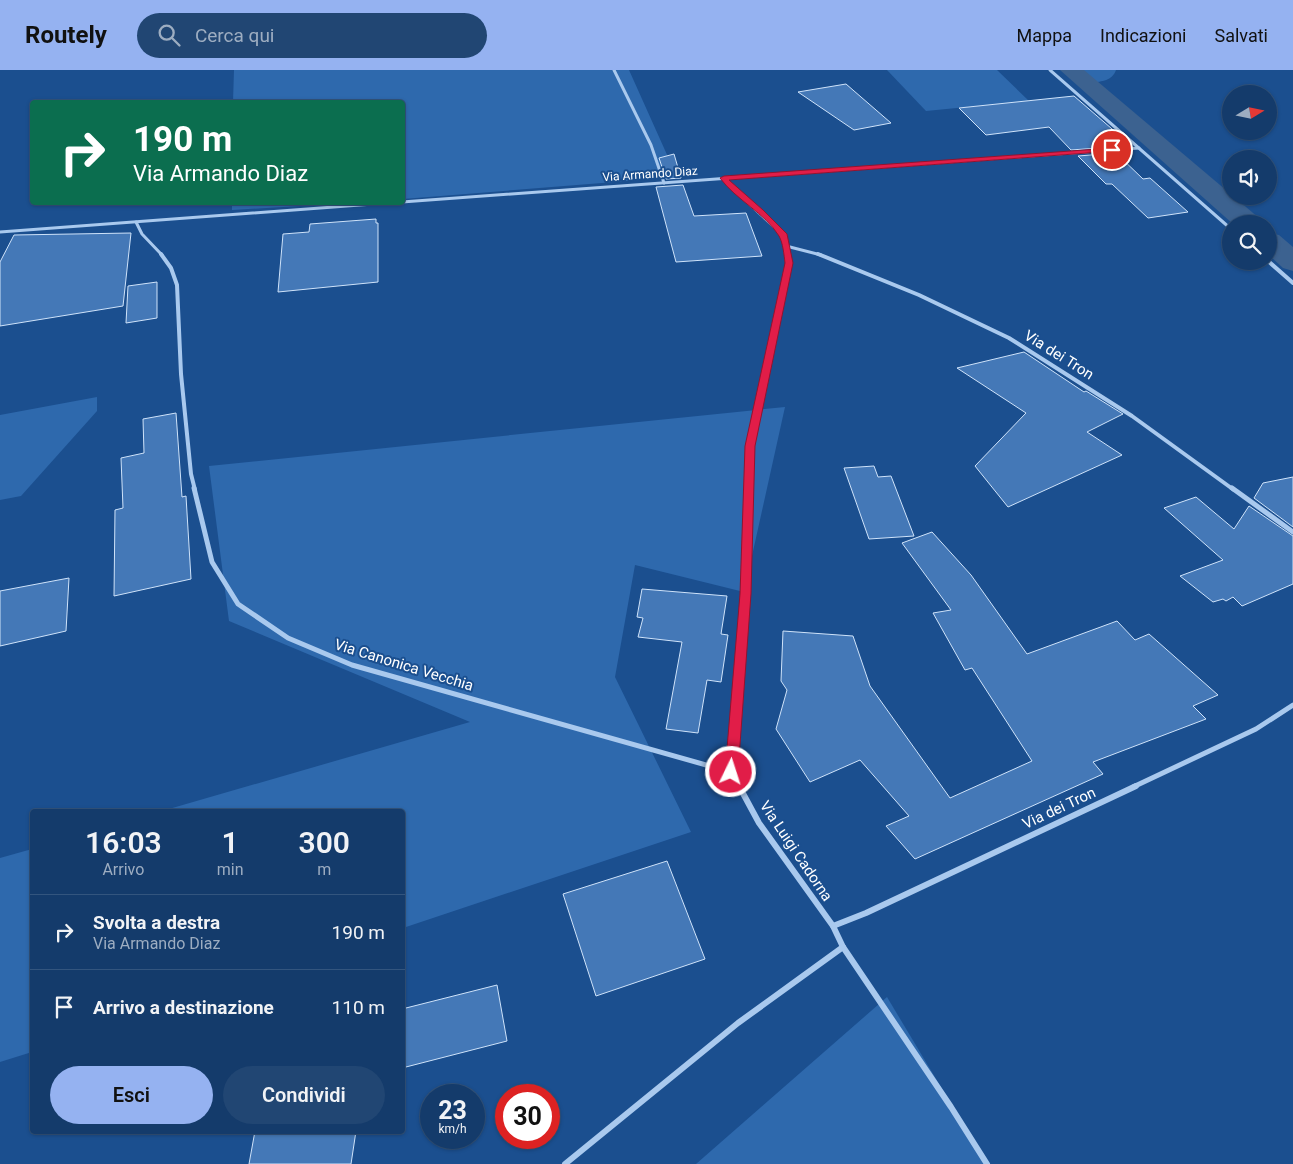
<!DOCTYPE html>
<html lang="it">
<style>
:root{--surface:#143b6b;--page:#214673;--text:#f1f3f6;--muted:#9dadc1;--line:#33557e;--accent:#95b2f1}
body{margin:0;font-family:Roboto,sans-serif;background:var(--page);color:var(--text);height:100vh;display:flex;flex-direction:column;font-size:19px;white-space:nowrap}
*{box-sizing:border-box;margin:0}
p{font-size:16px;color:var(--muted)}
.icon{flex:none;width:28px;height:28px;fill:none;stroke:currentColor;stroke-width:2;stroke-linecap:round;stroke-linejoin:round}
.map{position:relative;flex:1;overflow:hidden}
.side{position:absolute;left:30px;top:739px;width:375px;height:325px;display:flex;flex-direction:column;background:var(--surface);border-radius:5px;box-shadow:0 1px 4px #0004,0 0 0 1px var(--line)}
.side>*{flex:none}
.top-card{position:absolute;left:30px;top:30px;width:375px;height:105px;border-radius:5px;box-shadow:0 1px 4px #0004,0 0 0 1px var(--line);background:#0b6e4f;color:#fff;overflow:hidden}
.needle{width:32px;rotate:80deg}
.tools{position:absolute;left:1222px;top:15px;display:grid;gap:10px}
.tools a{display:grid;place-items:center;width:55px;height:55px;border-radius:50%;background:var(--surface);box-shadow:0 1px 4px #0004,0 0 0 1px var(--line);font-size:25px}
.speed{position:absolute;left:420px;top:1014px;display:flex;gap:10px;font-size:25px;font-weight:700;text-align:center}
.speed>*{display:grid;place-content:center;width:65px;height:65px;border-radius:50%;background:var(--surface);box-shadow:0 1px 4px #0004,0 0 0 1px var(--line);line-height:1}
.speed small{font-size:12px;font-weight:400}
.speed .limit{border:8px solid #d22;background:#fff;color:#111}
.pin{position:absolute;display:grid;place-items:center;width:42px;height:42px;color:#fff;margin:-21px;border:2px solid #fff;border-radius:50%;box-shadow:0 1px 5px #0007}
.me{position:absolute;width:55px;margin:-28px;rotate:4deg;stroke-linejoin:round;filter:drop-shadow(0 0 4px #0008)}
.turn{display:flex;align-items:center;gap:18px;height:105px;padding:0 20px;font-size:22px}
.turn .icon{width:65px;height:65px;stroke-width:2.5}
.turn b{display:block;font-size:35px;line-height:42px}
.eta{display:flex;justify-content:space-evenly;align-items:center;height:85px;text-align:center}
.eta b{font-size:30px;font-weight:600;line-height:35px}
.action{display:flex;gap:10px;margin-top:auto;padding:10px 20px}
.action a{flex:1;height:58px;border-radius:30px;background:var(--accent);color:#111;font-size:20px;font-weight:600;line-height:58px;text-align:center}
.action a+a{background:var(--page);color:var(--text)}
ul{padding:0;list-style:none}
li{display:flex;align-items:center;gap:15px;height:75px;padding:0 20px;border-top:1px solid var(--line)}
li div{flex:1}
li b{display:block;font-size:19px}
li em{font-style:normal}
header{display:flex;align-items:center;gap:30px;box-sizing:border-box;height:70px;padding:0 25px;background:var(--accent);color:#111}
header strong{font-size:24px}
nav{display:flex;gap:28px;margin-inline-start:auto;font-size:18px}
.search{width:350px;height:45px;background:var(--page);display:flex;align-items:center;gap:12px;box-sizing:border-box;padding:0 18px;border-radius:28px;color:var(--muted);font-size:19px}
.map>svg:first-child{display:block}
.green{fill:#2e69ad}
.lines{fill:none;stroke-linecap:round;stroke-linejoin:round}
.canal{fill:#3c6290;fill-rule:evenodd}
.building{fill:#4478b7;stroke:#cfe3fa}
.street-far3{stroke:#a9c9ee;stroke-width:3}
.street-far2{stroke:#a9c9ee;stroke-width:4}
.street-far1{stroke:#a9c9ee;stroke-width:5}
.street{stroke:#a9c9ee;stroke-width:6}
.route{fill:#e11d48;stroke:#92132f}
.labels{text-anchor:middle;stroke-width:4;stroke-linejoin:round;paint-order:stroke}
.far-street-label{font-size:12px;fill:#fff;stroke:#1b4f8f}
.street-label{font-size:15px;fill:#fff;stroke:#1b4f8f}
</style>
<header>
<strong>Routely</strong>
<div class="search"><svg class="icon" aria-label="search" viewBox="0 0 24 24"><circle cx="10" cy="10" r="6"/><path d="M15 15l6 6"/></svg>Cerca qui</div>
<nav><a>Mappa</a><a>Indicazioni</a><a>Salvati</a></nav>
</header>
<div class="map">
<svg width="1293" height="1094" viewBox="0 0 1293 1094">
<rect width="100%" height="100%" fill="#1b4f8f"/>
<!-- green -->
<g class="green">
<path d="M234,0H629L677,107L403,129L402,32H233Z"/>
<path d="M887,0H997L1029,31L926,41Z"/>
<path d="M1077,0H1116C1112,11 1102,11 1092,13Z"/>
<path d="M232,133V132L351,133L232,140Z"/>
<path d="M97,327V341L21,426L0,430V345Z"/>
<path d="M785,337L744,522L635,495L615,607L691,762L403,858L402,741H162L470,652L229,551L209,396Z"/>
<path d="M32,779V982L0,992V788Z"/>
<path d="M887,927L987,1094H696Z"/>
</g>
<g class="lines">
<!-- canal -->
<g class="canal">
<path d="M1060,0H1084L1259,148L1262,154H1233Z"/>
<path d="M1269,163L1279,165L1293,177V201L1283,198L1269,185Z"/>
</g>
</g>
<!-- building -->
<g class="building">
<path d="M846,14L891,53L854,60L798,22Z"/>
<path d="M1074,26L1119,65L1112,77L1071,80L1049,57L986,65L959,38Z"/>
<path d="M1116,83L1143,109L1150,108L1188,142L1148,148L1112,114H1106L1078,86Z"/>
<path d="M674,84L681,108L666,109L659,88Z"/>
<path d="M683,115L694,146L746,143L762,186L676,192L656,117Z"/>
<path d="M376,149V153H378V212L278,222L283,164L309,162L310,154Z"/>
<path d="M131,163L123,236L0,256V192L14,165Z"/>
<path d="M157,212V248L126,253L128,216Z"/>
<path d="M1024,282L1084,322L1086,321L1123,344L1087,362L1122,385L1008,437L975,396L1026,343L957,298Z"/>
<path d="M176,343L182,427L186,426L191,509L114,526L115,440L123,438L121,388L144,383L143,349Z"/>
<path d="M874,396L878,407L891,406L914,466L869,469L844,398Z"/>
<path d="M1293,407V457L1254,428L1263,413Z"/>
<path d="M1196,427L1234,459L1249,436L1293,466V514L1242,536L1233,527L1226,531L1223,529L1213,532L1180,506L1223,490L1164,438Z"/>
<path d="M932,462L971,505L1027,584L1117,551L1135,570L1149,564L1218,625L1193,636L1206,649L1093,692L1103,704L915,789L886,756L909,746L860,690L810,712L776,659L787,620L781,611L783,561L853,566L870,616L950,728L1032,691L972,598L965,600L933,543L951,540L902,473Z"/>
<path d="M69,508L66,561L0,576V521Z"/>
<path d="M642,519L727,526L721,564L728,565L721,612L707,610L698,663L666,659L682,572L638,567L643,548L637,547Z"/>
<path d="M667,791L705,889L596,926L563,824Z"/>
<path d="M497,915L507,971L402,998V939Z"/>
<path d="M255,1061H356L351,1094H249Z"/>
</g>
<g class="lines">
<!-- street-far3 -->
<g class="street-far3">
<path d="M614,0L651,75L664,113"/>
<path d="M1050,0L1231,159"/>
<path d="M724,108L732,118L784,166L788,185"/>
<path d="M402,132L1139,78"/>
<path d="M136,152L142,164L162,185"/>
<path d="M0,162L400,132"/>
<path d="M786,176L821,185"/>
</g>
<!-- street-far2 -->
<g class="street-far2">
<path d="M161,184L171,198L177,215L181,304L191,404L195,420"/>
<path d="M818,184L919,225L1009,268L1132,346L1234,420"/>
<path d="M1268,191L1293,213"/>
<path d="M749,420L750,376L789,193L787,184"/>
</g>
<!-- street-far1 -->
<g class="street-far1">
<path d="M194,418L212,492L238,534L288,568L352,595L731,702"/>
<path d="M1232,418L1293,462"/>
<path d="M739,717L731,702L746,524L749,418"/>
<path d="M1133,717L1256,659L1293,635"/>
</g>
<!-- street -->
<g class="street">
<path d="M739,716L759,753L833,856L843,877L951,1037L987,1094"/>
<path d="M833,856L866,843L1136,716"/>
<path d="M565,1094L738,953L843,877"/>
</g>
</g>
<!-- route -->
<path class="route" d="M1112,78L1115,80L1114,81L729,110L763,140L787,164L793,193L755,376L751,524L738,702L736,706L731,708L727,706L725,702L740,524L745,376L785,193C784,185 783,173 779,166C765,143 736,130 720,108L724,106Z"/>
<g class="labels">
<!-- far-street labels -->
<g class="far-street-label">
<text transform="translate(650 104) rotate(-4)" y="4">Via Armando Diaz</text>
</g>
<!-- street labels -->
<g class="street-label">
<text transform="translate(1059 285) rotate(32)" y="5">Via dei Tron</text>
<text transform="translate(404 595) rotate(17)" y="5">Via Canonica Vecchia</text>
<text transform="translate(1059 738) rotate(-25)" y="5">Via dei Tron</text>
<text transform="translate(796 781) rotate(56)" y="5">Via Luigi Cadorna</text>
</g>
</g>
</svg>
<div class="tools">
<a><svg class="needle" viewBox="-14 -14 28 28"><path d="M0-13l5 13h-10z" fill="#e53935"/><path d="M0 13l5-13h-10z" fill="#9dadc1"/></svg></a>
<a><svg class="icon" aria-label="sound" viewBox="0 0 24 24"><path d="M4 9h4l5-4v14l-5-4H4zM17 9q2 3 0 6"/></svg></a>
<a><svg class="icon" aria-label="search" viewBox="0 0 24 24"><circle cx="10" cy="10" r="6"/><path d="M15 15l6 6"/></svg></a>
</div>
<div class="speed"><div>23<small>km/h</small></div><div class="limit">30</div></div>
<div class="pin" style="left:1112px;top:80px;background:#d93025"><svg class="icon" aria-label="arrive" viewBox="0 0 24 24"><path d="M6 21V4h12l-3 4 3 4H6"/></svg></div>
<svg class="me" style="left:731px;top:702px" viewBox="-20 -20 40 40"><circle r="17" fill="#e11d48" stroke="#fff" stroke-width="3"/><path d="M0-11L8 9 0 5-8 9z" fill="#fff"/></svg>
<div class="top-card">
<div class="turn"><svg class="icon" aria-label="right" viewBox="0 0 24 24"><path d="M7 20v-9h11M14 6l5 5-5 5"/></svg><div><b>190 m</b>Via Armando Diaz</div></div>
</div>
<section class="side">
<div class="eta">
<div><b>16:03</b><p>Arrivo</p></div>
<div><b>1</b><p>min</p></div>
<div><b>300</b><p>m</p></div>
</div>
<ul>
<li><svg class="icon" aria-label="right" viewBox="0 0 24 24"><path d="M7 20v-9h11M14 6l5 5-5 5"/></svg><div><b>Svolta a destra</b><p>Via Armando Diaz</p></div><em>190 m</em></li>
<li><svg class="icon" aria-label="arrive" viewBox="0 0 24 24"><path d="M6 21V4h12l-3 4 3 4H6"/></svg><div><b>Arrivo a destinazione</b></div><em>110 m</em></li>
</ul>
<div class="action"><a>Esci</a><a>Condividi</a></div>
</section>
</div>
